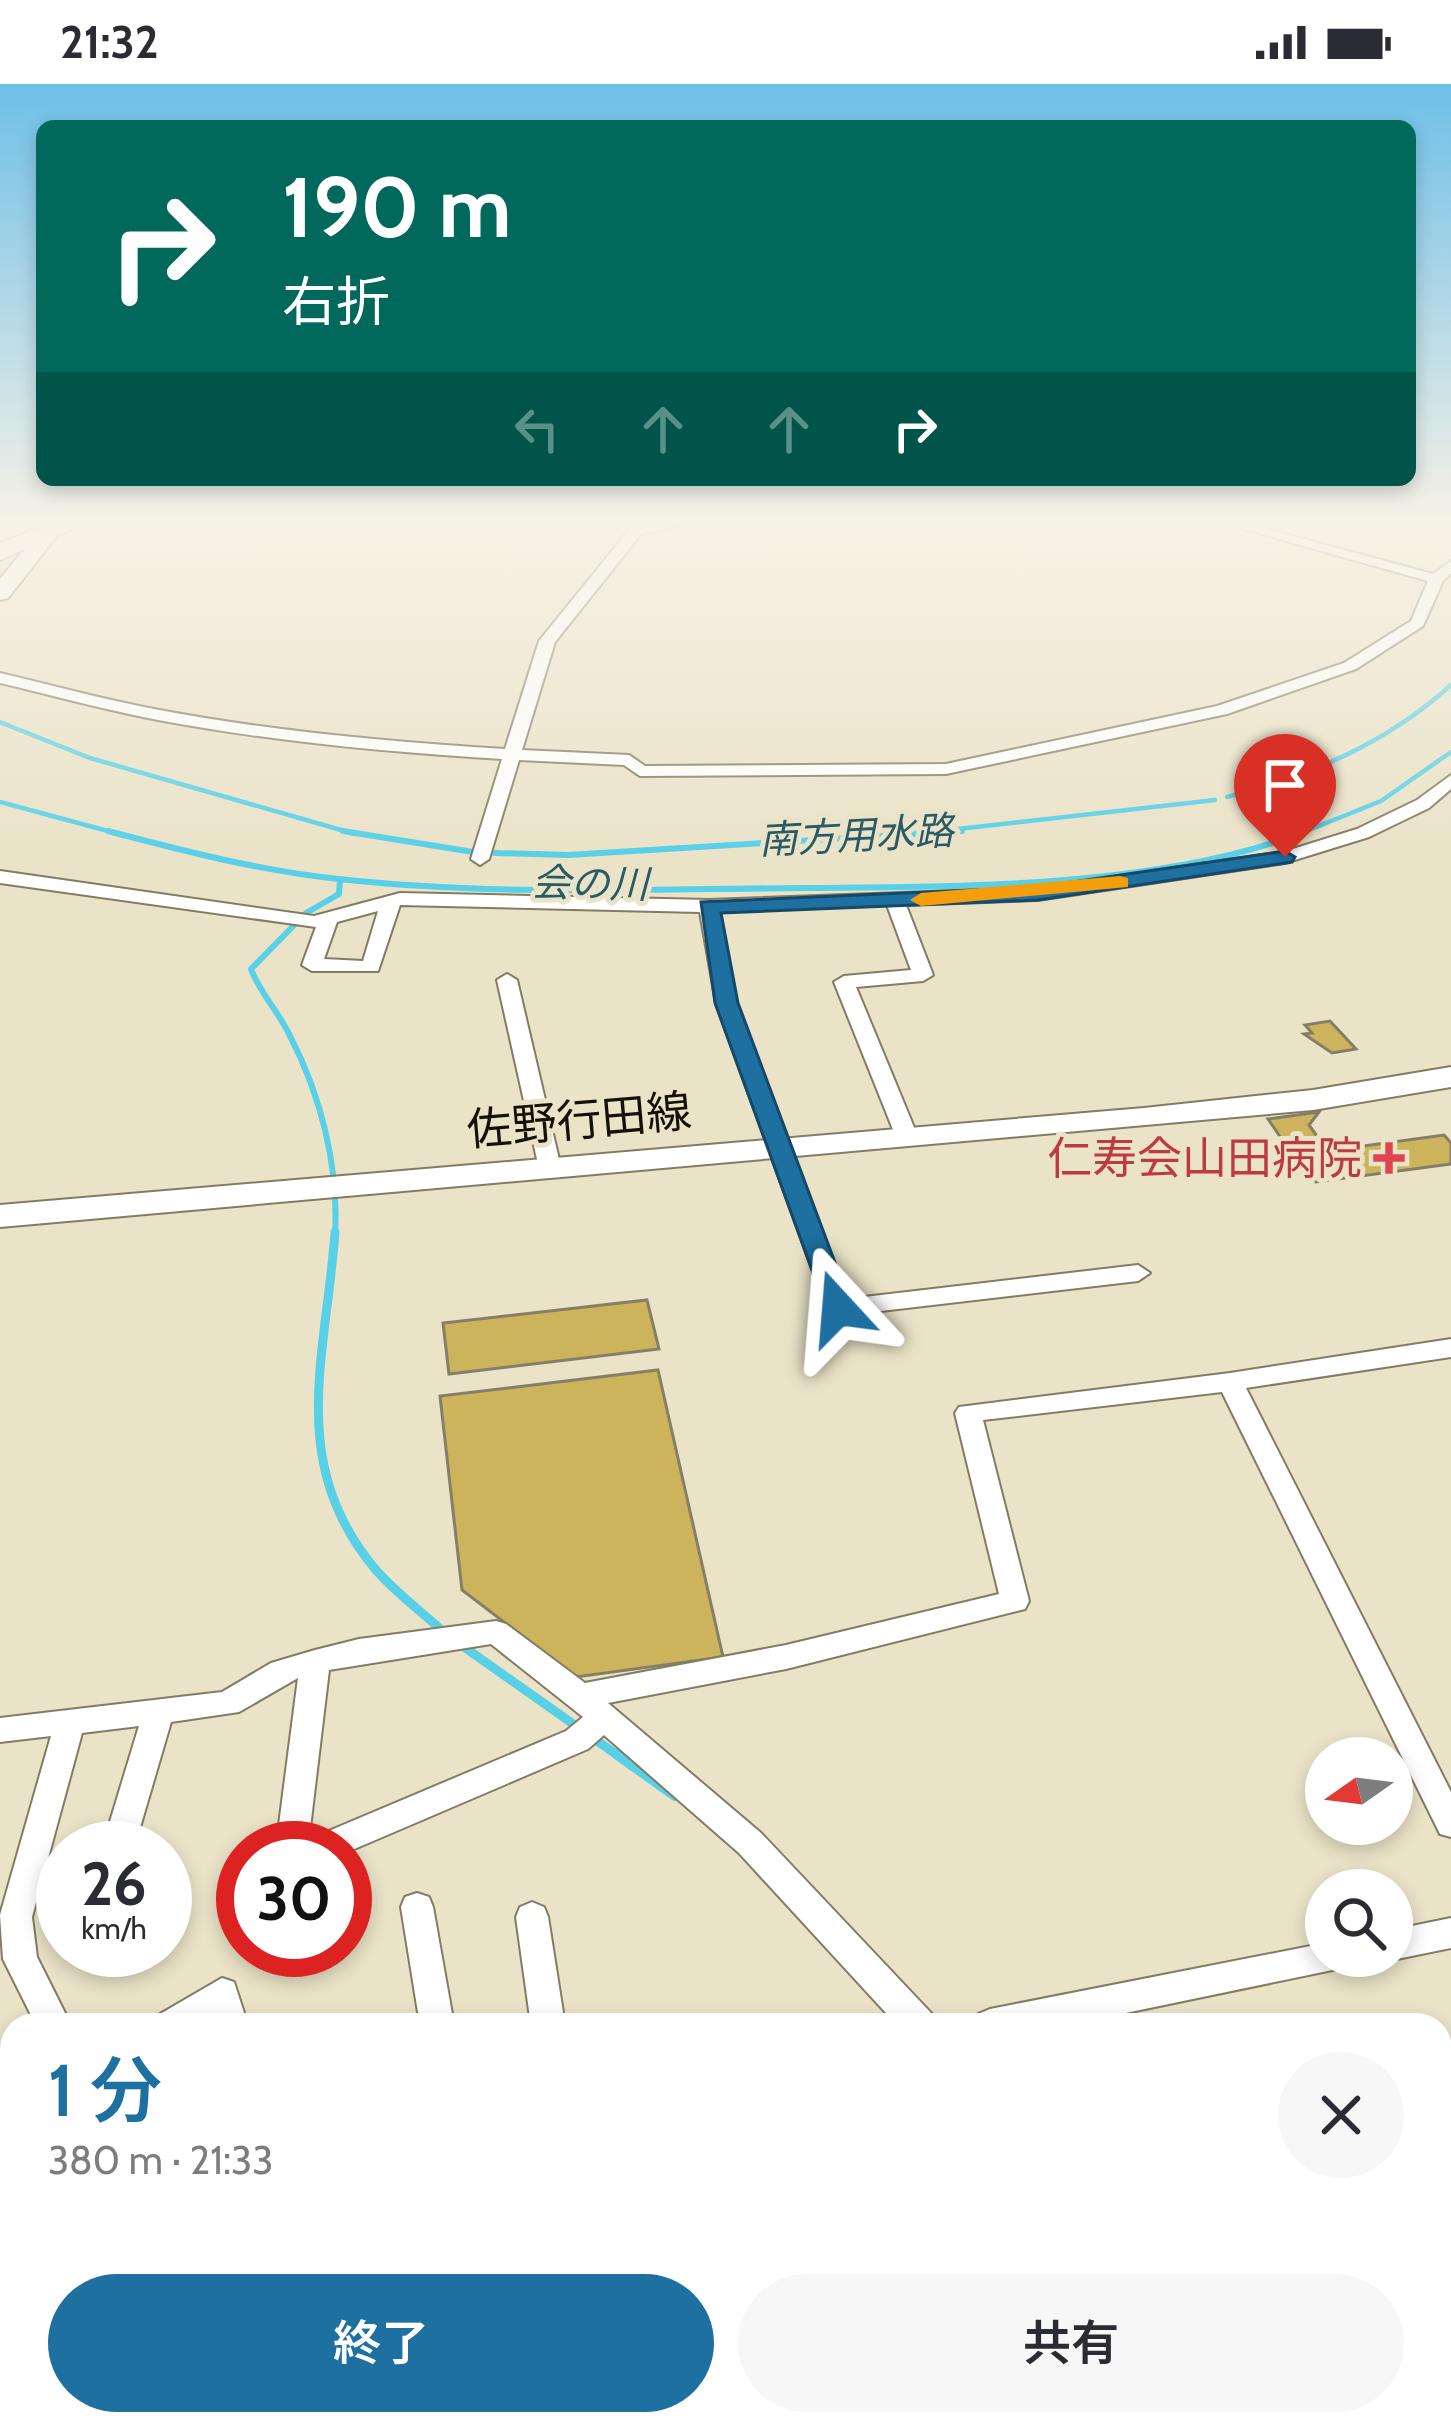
<!DOCTYPE html>
<html lang="ja">
<meta charset="utf-8">
<style>
:root{--surface:#fff;--page:#f7f7f7;--text:#2b2b33;--muted:#7c7c81;--accent:#1e70a1}
body{margin:0;font-family:Cabin,"Noto Sans JP",sans-serif;background:var(--page);color:var(--text);height:100vh;display:flex;flex-direction:column;font-size:45px;white-space:nowrap}
*{box-sizing:border-box;margin:0}
p{font-size:39px;color:var(--muted)}
.icon{flex:none;width:66px;height:66px;fill:none;stroke:currentColor;stroke-width:2;stroke-linecap:round;stroke-linejoin:round}
.map{position:relative;flex:1;overflow:hidden}
.details{position:absolute;left:0px;top:1929px;width:1452px;height:423px;display:flex;flex-direction:column;background:var(--surface);border-radius:36px 36px 0 0;box-shadow:0 6px 18px #0003}
.details>*{flex:none}
.top-card{position:absolute;left:36px;top:36px;width:1380px;height:366px;border-radius:18px;box-shadow:0 6px 18px #0003;background:#00695c;color:#fff;overflow:hidden}
.needle{width:78px;rotate:256deg}
.controls{position:absolute;left:1305px;top:1653px;display:grid;gap:24px}
.controls a{display:grid;place-items:center;width:108px;height:108px;border-radius:50%;background:var(--surface);box-shadow:0 6px 18px #0003;font-size:60px}
.speed{position:absolute;left:36px;top:1737px;display:flex;gap:24px;font-size:60px;font-weight:700;text-align:center}
.speed>*{display:grid;place-content:center;width:156px;height:156px;border-radius:50%;background:var(--surface);box-shadow:0 6px 18px #0003;line-height:1}
.speed small{font-size:30px;font-weight:400}
.speed .limit{border:18px solid #d22;background:#fff;color:#111}
.pin{position:absolute;display:grid;place-items:center;width:102px;height:102px;color:#fff;margin:-123px -51px;border-radius:50% 50% 50% 0;rotate:-45deg;box-shadow:0 0 12px #0007}
.pin .icon{rotate:45deg}
.me{position:absolute;width:132px;margin:-66px;rotate:341deg;stroke-linejoin:round;filter:drop-shadow(0 0 9px #0008)}
.turn{display:flex;align-items:center;gap:42px;height:252px;padding:0 48px;font-size:54px}
.turn .icon{width:156px;height:156px;stroke-width:2.5}
.turn b{display:block;font-size:84px;line-height:102px}
.lanes{display:flex;align-items:center;height:114px;padding:0 48px;background:#0003;justify-content:center;gap:60px;direction:ltr}
.lanes .off{opacity:.35}
.round{display:grid;place-items:center;flex:none;width:126px;height:126px;border-radius:63px;background:var(--page)}
.head{display:flex;align-items:center;justify-content:space-between;height:204px;padding:0 48px}
h1{font-size:72px;font-weight:600;line-height:90px;color:var(--accent)}
.primary-button{display:flex;gap:24px;margin-top:auto;padding:24px 48px}
.primary-button a{flex:1;height:138px;border-radius:72px;background:var(--accent);color:#fff;font-size:48px;font-weight:600;line-height:138px;text-align:center}
.primary-button a+a{background:var(--page);color:var(--text)}
.status{display:flex;justify-content:space-between;align-items:center;height:84px;padding:0 60px;background:var(--surface);direction:ltr}
.status svg{height:33px;fill:currentColor}
.map>svg:first-child{display:block}
.lines{fill:none;stroke-linecap:round;stroke-linejoin:round}
.stream-far3{stroke:#57d0e8;stroke-width:4.5}
.stream-far2{stroke:#57d0e8;stroke-width:6}
.stream-far1{stroke:#57d0e8;stroke-width:9}
.stream{stroke:#57d0e8;stroke-width:10}
.building{fill:#cdb35b;stroke:#867f67;stroke-width:3}
.street-casing{stroke:#837c64;stroke-width:4}
.primary-casing{stroke:#837c64;stroke-width:4}
.highway-casing{stroke:#837c64;stroke-width:4}
.street{fill:#fff;fill-rule:evenodd}
.primary{fill:#fff;fill-rule:evenodd}
.highway{fill:#fff;fill-rule:evenodd}
.route{fill:#1e70a1;stroke:#144969;stroke-width:3}
.slow{fill:#f59e0b}
.health-dot{fill:#e0444e;stroke:#eae3c8;stroke-width:4.5}
.labels{text-anchor:middle;stroke-width:10;stroke-linejoin:round;paint-order:stroke}
.far-water-label{font-size:39px;font-style:italic;fill:#295b66;stroke:#eae3c8}
.street-label{font-size:45px;fill:#141108;stroke:#eae3c8}
.health-label{font-size:45px;fill:#be3a42;stroke:#eae3c8;text-anchor:end}
</style>
<div class="status"><b>21:32</b><svg viewBox="0 0 49 12"><path d="M0 12V9h3v3zM5 12V6h3v6zM10 12V3h3v9zM15 12V0h3v12zM26 1h20v11H26zM47 4h2v5h-2z"/></svg></div>
<div class="map">
<svg width="1451" height="2351" viewBox="0 0 1451 2351">
<rect width="100%" height="100%" fill="#eae3c8"/>
<g class="lines">
<!-- stream-far3 -->
<g class="stream-far3">
<path d="M0,638L90,674L355,750"/>
<path d="M1227,713C1311,691 1386,660 1451,601"/>
<path d="M0,718L119,750"/>
<path d="M913,750L1215,716"/>
<path d="M1299,750L1381,717L1451,668"/>
</g>
<!-- stream-far2 -->
<g class="stream-far2">
<path d="M108,747C184,767 261,787 339,795C492,812 649,805 803,804C955,803 1164,804 1306,747"/>
<path d="M343,747L473,768"/>
<path d="M495,769L568,771L962,747"/>
<path d="M335,1151C339,1083 321,1011 289,950C278,927 260,909 251,885L306,829L339,810L340,796"/>
</g>
<!-- stream-far1 -->
<g class="stream-far1">
<path d="M335,1148C326,1273 286,1380 376,1486C396,1509 423,1529 445,1549"/>
<path d="M457,1558L620,1673"/>
</g>
<!-- stream -->
<g class="stream">
<path d="M616,1670L675,1712"/>
<path d="M1066,2340L1070,2351"/>
</g>
</g>
<!-- building -->
<g class="building">
<path d="M1330,937L1356,965L1332,969L1304,950L1312,949L1305,941Z"/>
<path d="M1319,1028L1309,1041L1322,1059L1287,1063L1268,1035Z"/>
<path d="M1444,1051L1451,1059V1080L1316,1098L1297,1071Z"/>
<path d="M647,1216L659,1265L449,1290L443,1239Z"/>
<path d="M658,1286L723,1573L576,1593L462,1506L440,1312Z"/>
</g>
<g class="lines">
<!-- street casing -->
<g class="street-casing">
<g id="street">
<path d="M626,440H685L641,450L555,558L522,666L629,671L645,682L946,680L1217,622L1344,579L1411,537L1428,497L1226,440H1248L1433,490L1451,477V489L1443,497L1423,542L1356,585L1227,630L946,690L640,692L624,681L519,676L489,775L480,781L471,775L502,675C385,668 268,657 153,635C102,625 51,611 0,599V589C51,601 102,615 154,625C270,647 388,658 505,665L539,557L629,446Z"/>
<path d="M1451,691V705L1429,724L1369,753L1285,779L1038,816L906,821L933,891L923,897L856,903L918,1053L907,1060L896,1053L834,898L844,892L911,886L887,821L720,827L736,919L847,1215L1138,1181L1150,1189L1138,1197L838,1232L826,1224L716,919L700,828L400,821L378,887H312L302,881L316,843L0,799V787L314,832L400,809L709,816L1038,804L1283,768L1357,745L1417,716ZM378,827L363,877L324,875L337,838Z"/>
<path d="M507,890L517,896L561,1084L550,1091L539,1084L497,896Z"/>
<path d="M1451,1255V1273L1246,1304L1451,1708V1753L1440,1750L1222,1308L983,1336L1029,1517L1025,1525L786,1585L608,1619L761,1749L932,1930L937,1941H897L739,1769L604,1651L588,1665L345,1769V1764H276L298,1594L239,1628L171,1638L134,1764H102L139,1642L82,1649L32,1833L37,1873L71,1941H36L3,1875L0,1831L51,1652L0,1658V1634L222,1608L271,1579L315,1566L359,1555L496,1537L506,1540L585,1599L786,1561L999,1510L955,1329L959,1323L1230,1289ZM491,1560L583,1633L566,1647L312,1754L308,1761L329,1586Z"/>
<path d="M417,1809L429,1813L433,1823L454,1941H420L401,1823L405,1813Z"/>
<path d="M532,1818L544,1823L548,1833L565,1941H531L516,1833L520,1823Z"/>
<path d="M1451,1834V1864L1392,1876L1382,1872H1392V1846Z"/>
<path d="M1326,1859V1872H1352L1347,1883L1068,1941H973L978,1930L990,1925Z"/>
<path d="M222,1894L234,1898L248,1941H214L212,1934L201,1941H155L160,1930Z"/>
<path d="M12,2026V2062L0,2067V2031Z"/>
<path d="M12,2214V2252L0,2257V2219Z"/>
</g>
</g>
<!-- primary casing -->
<g class="primary-casing">
<g id="primary">
<path d="M45,440H66L8,514L0,516V495Z"/>
<path d="M1451,983V1003L1313,1026L0,1143V1121L1144,1024L1313,1006Z"/>
</g>
</g>
<!-- highway casing -->
<g class="highway-casing">
<path id="highway" d="M50,440H83L0,476V459Z"/>
</g>
<!-- street -->
<use href="#street" class="street"/>
<!-- primary -->
<use href="#primary" class="primary"/>
<!-- highway -->
<use href="#highway" class="highway"/>
</g>
<!-- sky -->
<linearGradient id="sky" x2="0" y2="1"><stop stop-color="#6ebfe8"/><stop offset="0.57" stop-color="#f6f2e6"/><stop offset="1" stop-color="#f6f2e6" stop-opacity="0"/></linearGradient>
<rect width="1451" height="769" fill="url(#sky)"/>
<!-- route -->
<path class="route" d="M1285,767L1295,773L1292,778L1038,816L721,829L738,919L852,1224L848,1230H828L715,919L701,818L1038,803Z"/>
<!-- slow -->
<path class="slow" d="M1120,792L1128,794V803L921,822L910,816L921,809Z"/>
<!-- markers -->
<path class="health-dot" d="M1383 1056h12v12h12v12h-12v12h-12v-12h-12v-12h12z"/>
<g class="labels">
<!-- far-water labels -->
<g class="far-water-label">
<text transform="translate(856 751) rotate(-3)" y="14">南方用水路</text>
<text transform="translate(590 799) rotate(1)" y="14">会の川</text>
</g>
<!-- street labels -->
<g class="street-label">
<text transform="translate(579 1036) rotate(-5)" y="16">佐野行田線</text>
</g>
<!-- health labels -->
<g class="health-label">
<text x="1362" y="1090">仁寿会山田病院</text>
</g>
</g>
</svg>
<div class="controls">
<a><svg class="needle" viewBox="-14 -14 28 28"><path d="M0-13l5 13h-10z" fill="#e53935"/><path d="M0 13l5-13h-10z" fill="#7c7c81"/></svg></a>
<a><svg class="icon" aria-label="search" viewBox="0 0 24 24"><circle cx="10" cy="10" r="6"/><path d="M15 15l6 6"/></svg></a>
</div>
<div class="speed"><div>26<small>km/h</small></div><div class="limit">30</div></div>
<div class="pin" style="left:1285px;top:773px;background:#d93025"><svg class="icon" aria-label="arrive" viewBox="0 0 24 24"><path d="M6 21V4h12l-3 4 3 4H6"/></svg></div>
<svg class="me" style="left:838px;top:1224px" viewBox="-20 -20 40 40"><path d="M0-17L14 15 0 8-14 15z" fill="#1e70a1" stroke="#fff" stroke-width="4"/></svg>
<div class="top-card">
<div class="turn"><svg class="icon" aria-label="right" viewBox="0 0 24 24"><path d="M7 20v-9h11M14 6l5 5-5 5"/></svg><div><b>190 m</b>右折</div></div>
<div class="lanes"><svg class="icon off" aria-label="left" viewBox="0 0 24 24"><path d="M17 20v-9H6M10 6l-5 5 5 5"/></svg><svg class="icon off" aria-label="ahead" viewBox="0 0 24 24"><path d="M12 20V5M6 11l6-6 6 6"/></svg><svg class="icon off" aria-label="ahead" viewBox="0 0 24 24"><path d="M12 20V5M6 11l6-6 6 6"/></svg><svg class="icon" aria-label="right" viewBox="0 0 24 24"><path d="M7 20v-9h11M14 6l5 5-5 5"/></svg></div>
</div>
<section class="details">
<div class="head"><div><h1>1 分</h1><p>380 m · 21:33</p></div><a class="round"><svg class="icon" aria-label="close" viewBox="0 0 24 24"><path d="M6 6l12 12M18 6L6 18"/></svg></a></div>
<div class="primary-button"><a>終了</a><a>共有</a></div>
</section>
</div>
